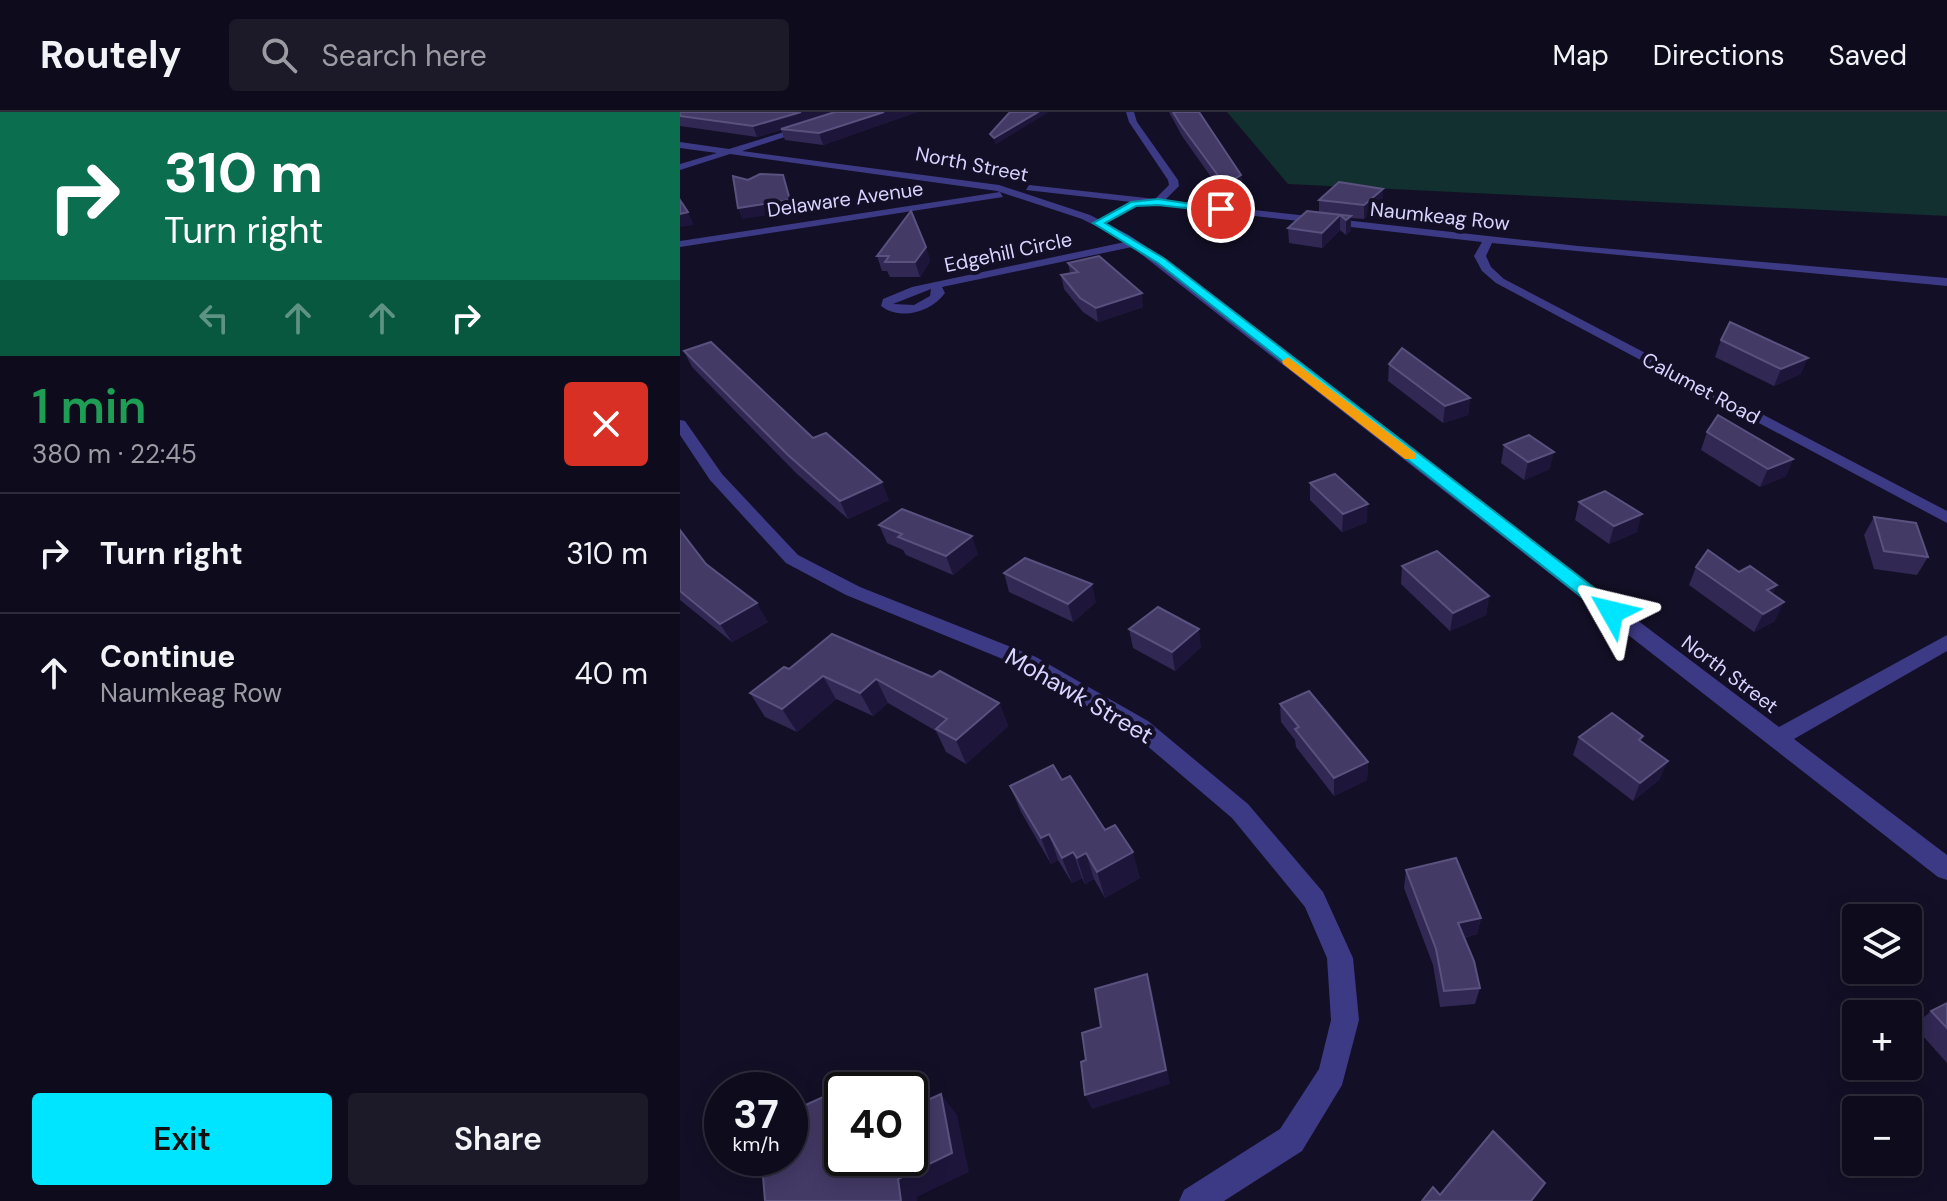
<!DOCTYPE html>
<meta charset="utf-8">
<style>
:root{--surface:#0e0b1c;--page:#1c1929;--text:#f1f3f6;--muted:#9b9ba3;--line:#2e2b3b;--accent:#00e5ff}
body{margin:0;font-family:"DM Sans",sans-serif;background:var(--page);color:var(--text);height:100vh;display:flex;flex-direction:column;font-size:30px;white-space:nowrap}
*{box-sizing:border-box;margin:0}
p{font-size:26px;color:var(--muted)}
.icon{flex:none;width:44px;height:44px;fill:none;stroke:currentColor;stroke-width:2;stroke-linecap:round;stroke-linejoin:round}
.map{position:relative;flex:1;overflow:hidden}
.panel{display:flex;flex-direction:column;background:var(--surface);width:680px}
.panel>*{flex:none}
.top-card{background:#0b6e4f;color:#fff;overflow:hidden}
.buttons{position:absolute;left:1162px;top:792px;display:grid;gap:16px}
.buttons a{display:grid;place-items:center;width:80px;height:80px;border-radius:8px;background:var(--surface);box-shadow:0 4px 20px #0003,0 0 0 2px var(--line);font-size:40px}
.speed{position:absolute;left:24px;top:960px;display:flex;gap:16px;font-size:40px;font-weight:700;text-align:center}
.speed>*{display:grid;place-content:center;width:104px;height:104px;border-radius:50%;background:var(--surface);box-shadow:0 4px 20px #0003,0 0 0 2px var(--line);line-height:1}
.speed small{font-size:20px;font-weight:400}
.speed .limit{border:4px solid #111;border-radius:12px;background:#fff;color:#111}
.pin{position:absolute;display:grid;place-items:center;width:68px;height:68px;color:#fff;margin:-34px;border:4px solid #fff;border-radius:50%;box-shadow:0 2px 8px #0007}
.me{position:absolute;width:88px;margin:-44px;rotate:307deg;stroke-linejoin:round;filter:drop-shadow(0 0 6px #0008)}
.turn{display:flex;align-items:center;gap:28px;height:168px;padding:0 32px;font-size:36px}
.turn .icon{width:104px;height:104px;stroke-width:2.5}
.turn b{display:block;font-size:56px;line-height:68px}
.lanes{display:flex;align-items:center;height:76px;padding:0 32px;background:#0003;justify-content:center;gap:40px;direction:ltr}
.lanes .off{opacity:.35}
.round{display:grid;place-items:center;flex:none;width:84px;height:84px;border-radius:8px;background:var(--page)}
.head{display:flex;align-items:center;justify-content:space-between;height:136px;padding:0 32px}
h1{font-size:48px;font-weight:600;line-height:60px;color:#1e9e55}
.cta{display:flex;gap:16px;margin-top:auto;padding:16px 32px}
.cta a{flex:1;height:92px;border-radius:8px;background:var(--accent);color:#111;font-size:32px;font-weight:600;line-height:92px;text-align:center}
.cta a+a{background:var(--page);color:var(--text)}
ul{padding:0;list-style:none}
li{display:flex;align-items:center;gap:24px;height:120px;padding:0 32px;border-top:2px solid var(--line)}
li div{flex:1}
li b{display:block;font-size:30px}
li em{font-style:normal}
header{display:flex;align-items:center;gap:48px;box-sizing:border-box;height:112px;padding:0 40px;background:var(--surface);border-bottom:2px solid var(--line)}
header strong{font-size:38px}
nav{display:flex;gap:44px;margin-inline-start:auto;font-size:28px}
.search{width:560px;height:72px;background:var(--page);display:flex;align-items:center;gap:20px;box-sizing:border-box;padding:0 28px;border-radius:8px;color:var(--muted);font-size:30px}
main{display:flex;flex:1;min-height:0}
.map>svg:first-child{display:block}
.green{fill:#12302f}
.lines{fill:none;stroke-linecap:round;stroke-linejoin:round}
.minor{fill:#3d3a85;fill-rule:evenodd}
.wall{fill:#312854}
.shaded-wall{fill:#1d163a}
.building{fill:#433a66;stroke:#5a527e;stroke-width:2}
.route{fill:#00e5ff;stroke:#0095a6;stroke-width:2}
.slow{fill:#f59e0b}
.labels{text-anchor:middle;stroke-width:8;stroke-linejoin:round;paint-order:stroke}
.far-street-label{font-size:20px;fill:#d9d4ff;stroke:#130f26}
.street-label{font-size:24px;fill:#d9d4ff;stroke:#130f26}
</style>
<header>
<strong>Routely</strong>
<div class="search"><svg class="icon" aria-label="search" viewBox="0 0 24 24"><circle cx="10" cy="10" r="6"/><path d="M15 15l6 6"/></svg>Search here</div>
<nav><a>Map</a><a>Directions</a><a>Saved</a></nav>
</header>
<main>
<section class="panel">
<div class="top-card">
<div class="turn"><svg class="icon" aria-label="right" viewBox="0 0 24 24"><path d="M7 20v-9h11M14 6l5 5-5 5"/></svg><div><b>310 m</b>Turn right</div></div>
<div class="lanes"><svg class="icon off" aria-label="left" viewBox="0 0 24 24"><path d="M17 20v-9H6M10 6l-5 5 5 5"/></svg><svg class="icon off" aria-label="ahead" viewBox="0 0 24 24"><path d="M12 20V5M6 11l6-6 6 6"/></svg><svg class="icon off" aria-label="ahead" viewBox="0 0 24 24"><path d="M12 20V5M6 11l6-6 6 6"/></svg><svg class="icon" aria-label="right" viewBox="0 0 24 24"><path d="M7 20v-9h11M14 6l5 5-5 5"/></svg></div>
</div>
<div class="head"><div><h1>1 min</h1><p>380 m · 22:45</p></div><a class="round" style="background:#d93025;color:#fff"><svg class="icon" aria-label="close" viewBox="0 0 24 24"><path d="M6 6l12 12M18 6L6 18"/></svg></a></div>
<ul>
<li><svg class="icon" aria-label="right" viewBox="0 0 24 24"><path d="M7 20v-9h11M14 6l5 5-5 5"/></svg><div><b>Turn right</b></div><em>310 m</em></li>
<li><svg class="icon" aria-label="ahead" viewBox="0 0 24 24"><path d="M12 20V5M6 11l6-6 6 6"/></svg><div><b>Continue</b><p>Naumkeag Row</p></div><em>40 m</em></li>
</ul>
<div class="cta"><a>Exit</a><a>Share</a></div>
</section>
<div class="map">
<svg width="1267" height="1089" viewBox="0 0 1267 1089">
<rect width="100%" height="100%" fill="#130f26"/>
<!-- green -->
<path class="green" d="M547,0H1267V104L608,72Z"/>
<g class="lines">
<!-- minor -->
<g class="minor">
<path d="M169,0H181L62,39L319,73L410,103L449,123L485,147L677,297L1099,615L1267,523V539L1114,627L1267,743V768L1258,765L452,135L262,175L265,181C251,200 221,209 201,194L203,187L232,175L445,130L441,127L402,107L317,79L50,42L0,58V52L37,41L0,36V30L49,37ZM251,177L250,184L234,193L213,192Z"/>
<path d="M446,0H454L457,10L498,68L499,74L485,88L898,134L1267,166V174L812,131L806,144L811,155L824,167L1267,399V411L816,171L802,159L794,144L802,130L346,78L349,73L475,87L489,73L488,68L449,10Z"/>
<path d="M320,80L323,85L0,135V129Z"/>
<path d="M0,308L5,309L42,362L118,443L180,475L356,545L468,609L568,692L643,780L673,846L679,908L662,973L622,1039L544,1089H499L504,1078L600,1017L639,957L651,908L647,846L625,795L552,706L452,621L342,555L166,483L106,451L30,368L0,323Z"/>
</g>
</g>
<!-- wall -->
<g class="wall">
<path d="M0,0H237L143,33L105,28L101,18L77,25L0,14Z"/>
<path d="M489,0H519L561,63L562,75L546,86L502,24Z"/>
<path d="M703,77V91L684,107L671,106V118L666,123L660,118L642,136L609,131L608,116L639,100V88Z"/>
<path d="M246,135L250,149L240,165H210L207,159H202L197,144Z"/>
<path d="M388,151L463,195L418,210L403,200L384,177L381,163L390,161Z"/>
<path d="M1041,228L1121,262L1094,274L1035,245Z"/>
<path d="M4,239L209,388L168,407L116,361L12,255Z"/>
<path d="M709,252L790,286L788,303L763,311L708,269Z"/>
<path d="M1027,320L1113,347L1106,364L1080,375L1021,338Z"/>
<path d="M824,333L870,357L844,368L821,351Z"/>
<path d="M630,371L687,410L662,420L630,388Z"/>
<path d="M899,390L957,420L929,432L895,408Z"/>
<path d="M1194,405L1248,445L1237,463L1194,457L1184,423Z"/>
<path d="M199,413L298,442L273,463L226,443L223,438L207,431Z"/>
<path d="M0,418L26,452L88,510L52,530L0,488Z"/>
<path d="M722,454L809,484L806,503L770,519L721,472Z"/>
<path d="M1016,455L1095,509L1074,520L1009,473Z"/>
<path d="M324,461L416,490L393,510L329,480Z"/>
<path d="M449,517L521,535L495,559L453,536Z"/>
<path d="M109,557L252,565L319,591L328,614L286,652L266,640L256,619L208,591L193,604L156,587L117,620L85,605L70,581Z"/>
<path d="M600,592L688,650L687,668L654,684L616,635L615,628L601,610Z"/>
<path d="M899,625L961,630L980,667L953,689L893,643Z"/>
<path d="M382,668L425,718L460,766L425,786L414,767L405,772L402,766L392,771L378,748L371,752L341,700L330,674Z"/>
<path d="M726,758L801,806L797,822L784,826L800,876L795,892L760,895L753,853L724,776Z"/>
<path d="M1267,891V951L1234,914L1251,899Z"/>
</g>
<!-- shaded-wall -->
<g class="shaded-wall">
<path d="M121,0H159L77,25L73,14Z"/>
<path d="M204,0H237L143,33L139,21Z"/>
<path d="M358,0H369L315,33L314,26Z"/>
<path d="M103,63L115,99L62,107L58,96Z"/>
<path d="M561,63L562,75L546,86L545,73Z"/>
<path d="M703,77V91L684,107V93Z"/>
<path d="M8,100L14,113L0,115V102Z"/>
<path d="M660,103V118L642,136V121Z"/>
<path d="M671,104V118L666,123V108Z"/>
<path d="M246,135L250,149L240,165L235,150Z"/>
<path d="M462,181L463,195L418,210L416,196Z"/>
<path d="M1128,246L1121,262L1094,274L1101,257Z"/>
<path d="M790,286L788,303L763,311L765,294Z"/>
<path d="M874,340L870,357L844,368L848,350Z"/>
<path d="M1113,347L1106,364L1080,375L1088,357Z"/>
<path d="M202,370L209,388L168,407L160,389Z"/>
<path d="M688,392L687,410L662,420L663,402Z"/>
<path d="M962,402L957,420L929,432L934,414Z"/>
<path d="M292,424L298,442L273,463L266,444Z"/>
<path d="M412,472L416,490L393,510L388,492Z"/>
<path d="M1097,473L1089,491L1087,478Z"/>
<path d="M809,484L806,503L770,519L773,501Z"/>
<path d="M1104,490L1095,509L1074,520L1083,502Z"/>
<path d="M77,491L88,510L52,530L40,512Z"/>
<path d="M519,517L521,535L495,559L492,540Z"/>
<path d="M143,564L156,587L117,620L102,597Z"/>
<path d="M196,567L208,591L193,604L180,581Z"/>
<path d="M319,591L328,614L286,652L276,628Z"/>
<path d="M988,649L980,667L953,689L960,671Z"/>
<path d="M688,650L687,668L654,684V666Z"/>
<path d="M369,722L378,748L371,752L361,726Z"/>
<path d="M393,740L402,766L392,771L382,746Z"/>
<path d="M453,740L460,766L425,786L417,760Z"/>
<path d="M406,741L414,767L405,772L397,746Z"/>
<path d="M801,806L797,822L774,828L778,811Z"/>
<path d="M467,862L472,878L490,972L412,997L405,983Z"/>
<path d="M181,968L190,978H182Z"/>
<path d="M261,982L277,1003L289,1060L237,1085V1089H221L218,1067Z"/>
</g>
<!-- building -->
<g class="building">
<path d="M0,0H121L73,14L0,4Z"/>
<path d="M155,0H204L139,21L101,17Z"/>
<path d="M330,0H358L314,26L310,22Z"/>
<path d="M493,0H519L561,63L545,73L501,13Z"/>
<path d="M80,62L103,63L110,88L58,96L53,64L68,68Z"/>
<path d="M659,70L703,77L684,93L639,88Z"/>
<path d="M0,88L8,100L0,102Z"/>
<path d="M231,99L246,135L235,150H205L209,144H197Z"/>
<path d="M627,99L671,104L666,108L660,103L642,121L608,116Z"/>
<path d="M419,144L462,181L416,196L400,186L381,163L398,160L388,151Z"/>
<path d="M1050,210L1128,246L1101,257L1041,228Z"/>
<path d="M31,230L133,326L146,321L202,370L160,389L108,343L4,239Z"/>
<path d="M722,236L790,286L765,294L709,252Z"/>
<path d="M1038,303L1113,347L1088,357L1027,320Z"/>
<path d="M849,323L874,340L848,350L824,333Z"/>
<path d="M655,362L688,392L663,402L630,371Z"/>
<path d="M925,379L962,402L934,414L899,390Z"/>
<path d="M222,397L292,424L266,444L218,425L222,422L199,413Z"/>
<path d="M1194,405L1236,411L1248,445L1204,439Z"/>
<path d="M0,418L26,452L77,491L40,512L0,479Z"/>
<path d="M1028,438L1059,460L1070,454L1097,473L1087,478L1104,490L1083,502L1016,455Z"/>
<path d="M757,439L809,484L773,501L722,454Z"/>
<path d="M345,446L412,472L388,492L324,461Z"/>
<path d="M478,495L519,517L492,540L449,517Z"/>
<path d="M152,522L252,565L260,559L319,591L276,628L256,617L267,607L196,567L180,581L143,564L102,597L70,581L104,555L109,557Z"/>
<path d="M629,579L688,650L654,666L615,617L619,615L600,592Z"/>
<path d="M932,601L963,624L959,628L988,649L960,671L899,625Z"/>
<path d="M373,653L382,668L390,664L425,718L435,713L453,740L417,760L406,741L397,746L393,740L382,746L369,722L361,726L330,674Z"/>
<path d="M776,746L801,806L778,811L794,849L800,876L764,879L756,837L726,758Z"/>
<path d="M467,862L486,958L405,983L401,950L406,948L402,921L421,915L415,877Z"/>
<path d="M1267,891V916L1251,899Z"/>
<path d="M181,968L182,978H162V1046H230V996L261,982L272,1041L218,1067L221,1089H85L83,1064L95,1059L94,1046H110V1000Z"/>
<path d="M813,1019L865,1071L851,1089H742L753,1075L760,1083Z"/>
</g>
<!-- route -->
<path class="route" d="M478,87L545,97L541,100L478,93L456,94L425,111L485,147L939,495L941,500L939,504H926L478,151L413,111L451,90Z"/>
<!-- slow -->
<path class="slow" d="M608,245L735,341V347H725L603,252L602,249Z"/>
<g class="labels">
<!-- far-street labels -->
<g class="far-street-label">
<text transform="translate(292 52) rotate(11)" y="7">North Street</text>
<text transform="translate(165 87) rotate(-8)" y="7">Delaware Avenue</text>
<text transform="translate(760 104) rotate(6)" y="7">Naumkeag Row</text>
<text transform="translate(328 140) rotate(-12)" y="7">Edgehill Circle</text>
<text transform="translate(1021 276) rotate(28)" y="7">Calumet Road</text>
<text transform="translate(1050 562) rotate(37)" y="7">North Street</text>
</g>
<!-- street labels -->
<g class="street-label">
<text transform="translate(399 584) rotate(30)" y="8">Mohawk Street</text>
</g>
</g>
</svg>
<div class="buttons">
<a><svg class="icon" aria-label="layers" viewBox="0 0 24 24"><path d="M12 4l9 5-9 5-9-5zM3 14l9 5 9-5"/></svg></a>
<a>+</a>
<a>−</a>
</div>
<div class="speed"><div>37<small>km/h</small></div><div class="limit">40</div></div>
<div class="pin" style="left:541px;top:97px;background:#d93025"><svg class="icon" aria-label="arrive" viewBox="0 0 24 24"><path d="M6 21V4h12l-3 4 3 4H6"/></svg></div>
<svg class="me" style="left:932px;top:500px" viewBox="-20 -20 40 40"><path d="M0-17L14 15 0 8-14 15z" fill="#00e5ff" stroke="#fff" stroke-width="4"/></svg>
</div>
</main>
